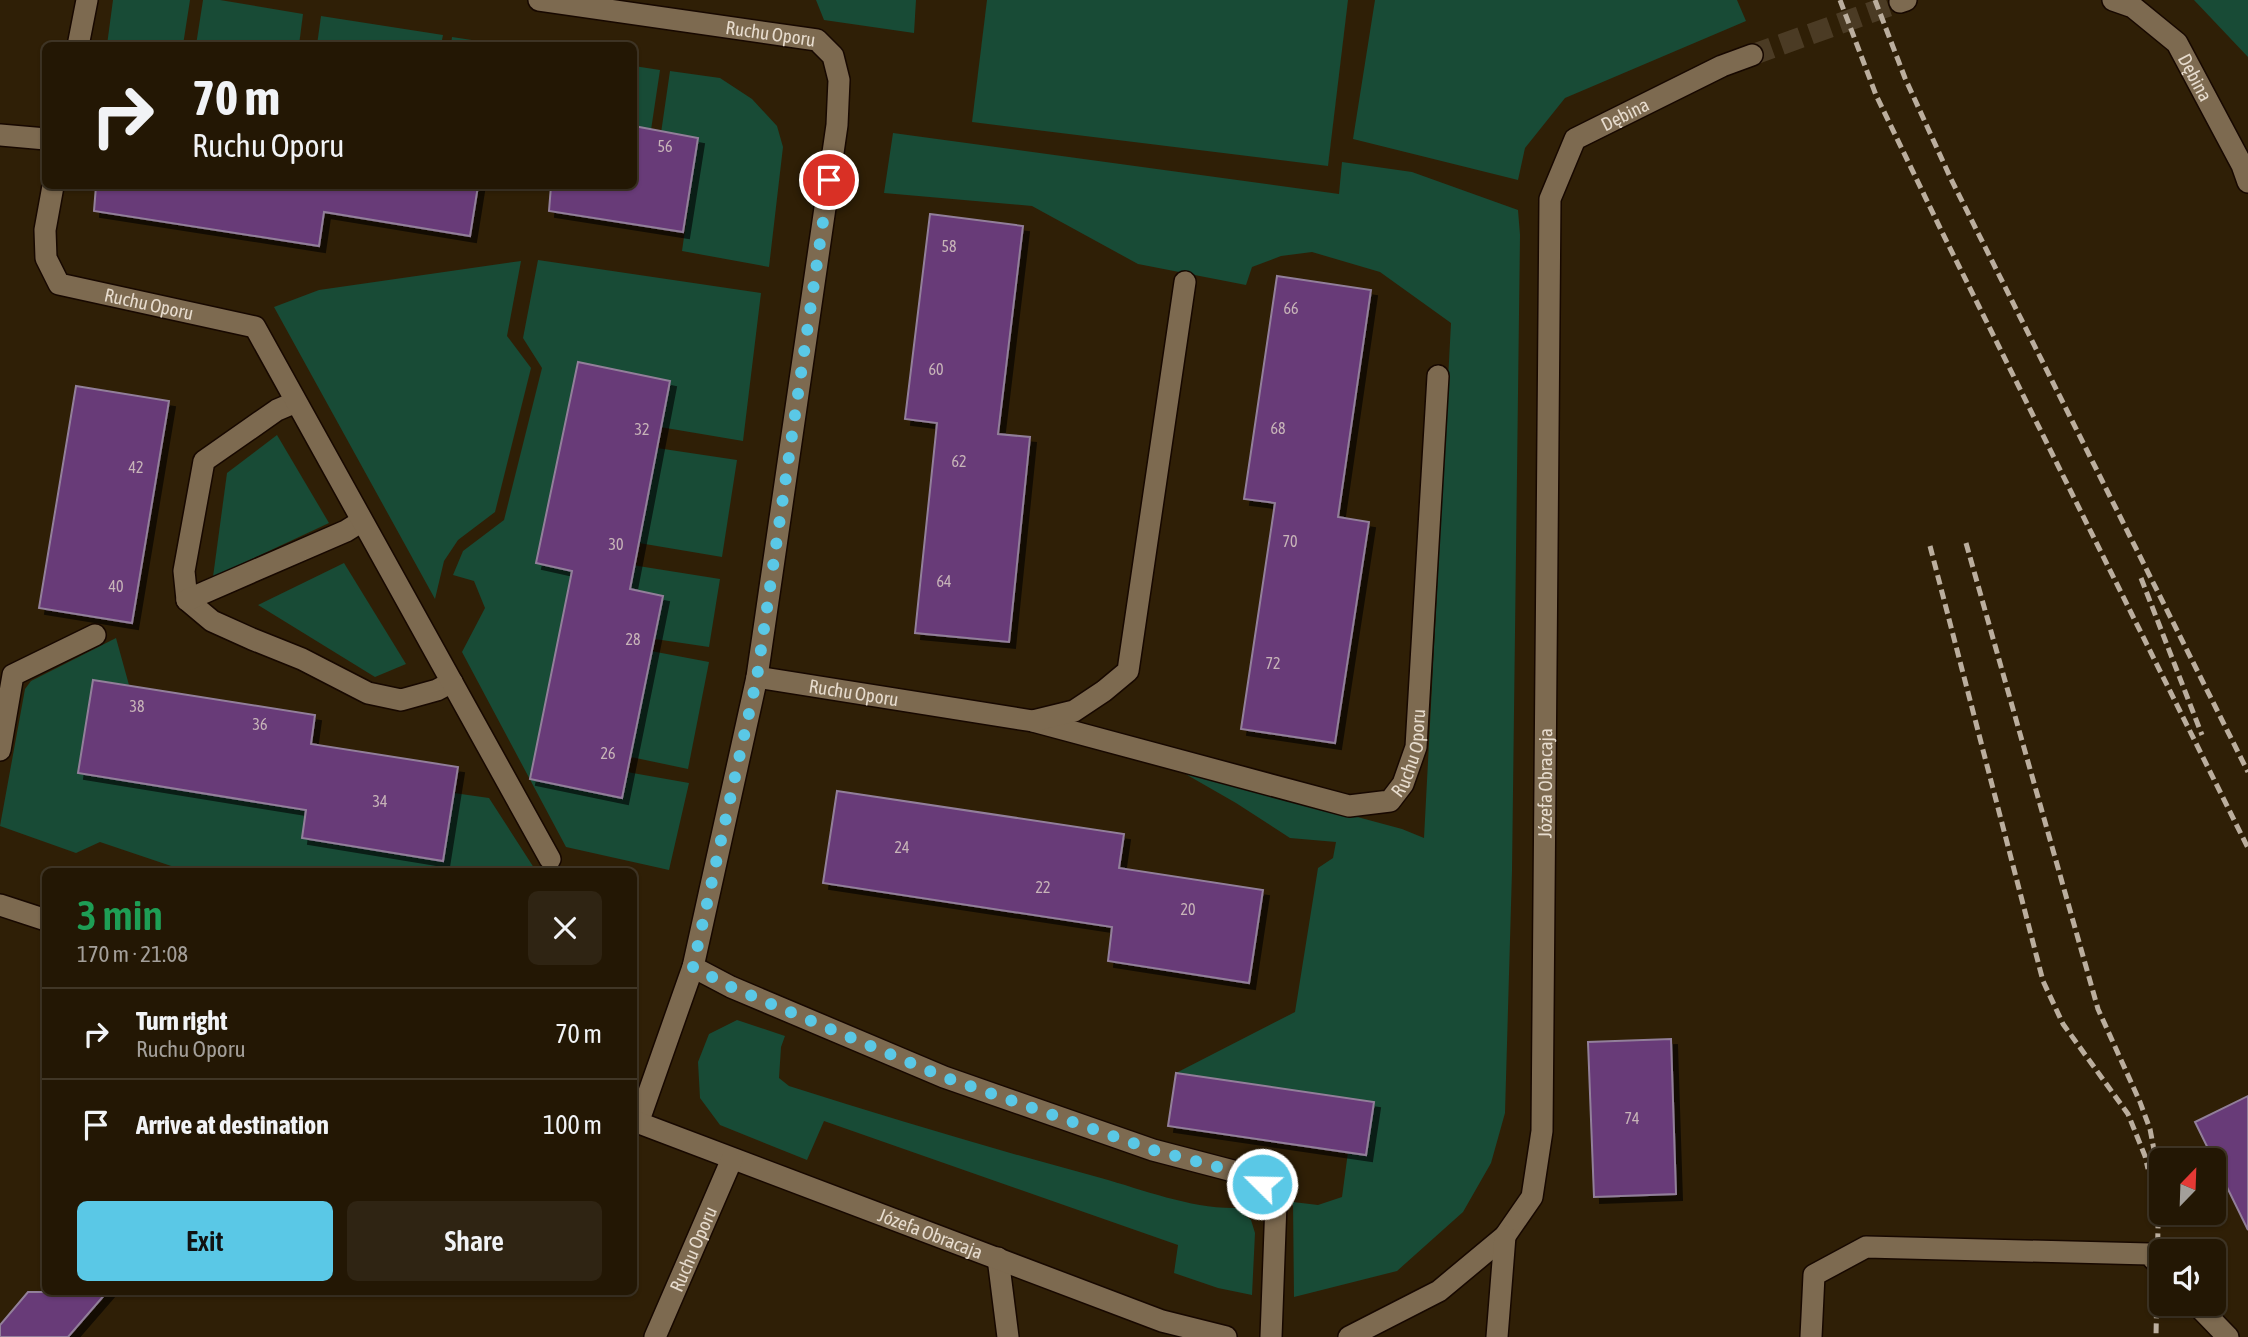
<!DOCTYPE html>
<meta charset="utf-8">
<style>
:root{--surface:#231704;--page:#2f2413;--text:#f1f3f6;--muted:#a39f9a;--line:#403626;--accent:#5ac8e6}
body{margin:0;font-family:"Asap Condensed",sans-serif;background:var(--page);color:var(--text);height:100vh;display:flex;flex-direction:column;font-size:26px;white-space:nowrap}
*{box-sizing:border-box;margin:0}
p{font-size:23px;color:var(--muted)}
.icon{flex:none;width:38px;height:38px;fill:none;stroke:currentColor;stroke-width:2;stroke-linecap:round;stroke-linejoin:round}
.map{position:relative;flex:1;overflow:hidden}
.sheet{position:absolute;left:42px;top:868px;width:595px;height:427px;display:flex;flex-direction:column;background:var(--surface);border-radius:10px;box-shadow:0 2px 5px #0004,0 0 0 2px var(--line)}
.sheet>*{flex:none}
.top-card{position:absolute;left:42px;top:42px;width:595px;height:147px;border-radius:10px;box-shadow:0 2px 5px #0004,0 0 0 2px var(--line);background:#231704;color:var(--text);overflow:hidden}
.needle{width:46px;rotate:23deg}
.tools{position:absolute;left:2149px;top:1148px;display:grid;gap:14px}
.tools a{display:grid;place-items:center;width:77px;height:77px;border-radius:10px;background:var(--surface);box-shadow:0 2px 5px #0004,0 0 0 2px var(--line);font-size:35px}
.pin{position:absolute;display:grid;place-items:center;width:60px;height:60px;color:#fff;margin:-30px;border:4px solid #fff;border-radius:50%;box-shadow:0 2px 7px #0007}
.me{position:absolute;width:77px;margin:-38px;rotate:293deg;stroke-linejoin:round;filter:drop-shadow(0 0 5px #0008)}
.turn{display:flex;align-items:center;gap:24px;height:147px;padding:0 35px;font-size:32px}
.turn .icon{width:91px;height:91px;stroke-width:2.5}
.turn b{display:block;font-size:49px;line-height:60px}
.round{display:grid;place-items:center;flex:none;width:74px;height:74px;border-radius:10px;background:var(--page)}
.overview{display:flex;align-items:center;justify-content:space-between;height:119px;padding:0 35px}
h1{font-size:42px;font-weight:600;line-height:52px;color:#1e9e55}
.primary-button{display:flex;gap:14px;margin-top:auto;padding:14px 35px}
.primary-button a{flex:1;height:80px;border-radius:10px;background:var(--accent);color:#111;font-size:28px;font-weight:600;line-height:80px;text-align:center}
.primary-button a+a{background:var(--page);color:var(--text)}
ul{padding:0;list-style:none}
li{display:flex;align-items:center;gap:21px;height:91px;padding:0 35px;border-top:2px solid var(--line)}
li div{flex:1}
li b{display:block;font-size:26px}
li em{font-style:normal}
.map>svg:first-child{display:block}
.green{fill:#184b36}
.building{fill:#673a78;stroke:#927f9a;stroke-width:2;filter:url(#shadow)}
.lines{fill:none;stroke-linecap:round;stroke-linejoin:round}
.street-tunnel{stroke:#4b3b24;stroke-width:21;stroke-dasharray:21 10;stroke-linecap:butt}
.lane-casing{stroke:#170800;stroke-width:24}
.street-casing{stroke:#170800;stroke-width:24}
.lane{stroke:#7d6a50;stroke-width:21}
.street{stroke:#7d6a50;stroke-width:21}
.rail{stroke:#bbae9e;stroke-width:5;stroke-dasharray:10 5;stroke-linecap:butt}
.route{stroke:#5ac8e6;stroke-width:12;stroke-dasharray:0 21.6}
.labels{text-anchor:middle;stroke-width:5;stroke-linejoin:round;paint-order:stroke}
.number-label{font-size:16px;fill:#c7b4b8}
.street-label{font-size:19px;fill:#e7dcce;stroke:#2f1f06}
</style>
<div class="map">
<svg width="2248" height="1337" viewBox="0 0 2248 1337">
<defs>
<filter id="shadow"><feDropShadow dx="6" dy="6" stdDeviation="0" flood-color="#0009"/></filter>
</defs>
<rect width="100%" height="100%" fill="#2f1f06"/>
<!-- green -->
<g class="green">
<path d="M113,0H190L183,45H107Z"/>
<path d="M203,0H220L303,14L299,45H196Z"/>
<path d="M816,0H916L914,33L824,20Z"/>
<path d="M987,0H1348L1328,166L972,122Z"/>
<path d="M1375,0H1737L1746,21L1565,98L1525,148L1518,180L1353,139Z"/>
<path d="M2194,0H2248V57Z"/>
<path d="M321,16L443,35L441,45H317Z"/>
<path d="M452,37L505,45H451Z"/>
<path d="M634,66L660,70L651,130L634,128Z"/>
<path d="M670,71L720,78L752,99L777,126L783,147L769,267L682,251L698,138L661,133Z"/>
<path d="M893,133L1339,194L1342,162L1412,172L1518,210L1520,235L1512,871L1505,1113L1491,1163L1463,1212L1397,1271L1294,1297L1293,1202L1318,1205L1342,1197L1348,1152L1366,1155L1374,1102L1176,1073L1295,1012L1318,868L1333,858L1336,842L1290,838L1236,803L1175,768L1402,829L1424,838L1451,323L1380,272L1312,252L1281,256L1252,267L1246,285L1138,264L1032,206L884,193Z"/>
<path d="M538,260L761,293L743,441L660,427L670,381L578,362L536,563L573,571L530,779L622,798L627,772L689,783L669,870L566,847L462,652L485,608L474,581L453,575L463,551L504,520L542,368L523,338Z"/>
<path d="M521,261L507,336L531,368L495,512L458,540L444,561L435,599L274,307L319,290Z"/>
<path d="M277,435L329,523L213,577L227,473Z"/>
<path d="M657,448L737,460L722,557L639,543Z"/>
<path d="M344,563L406,664L375,677L258,605Z"/>
<path d="M632,565L720,579L709,647L655,639L663,596L627,588Z"/>
<path d="M116,638L129,685L93,680L78,773L306,809L302,838L443,861L454,793L489,798L536,871H186L100,842L76,853L0,826L25,689L31,681Z"/>
<path d="M651,651L709,662L688,769L631,757Z"/>
<path d="M737,1020L785,1036L781,1047L779,1078L789,1086C893,1119 996,1150 1101,1178C1144,1190 1192,1209 1236,1208L1251,1220L1255,1233L1252,1295L1218,1288L1174,1273L1178,1245L824,1121L807,1160L720,1125L700,1098L698,1062L709,1034Z"/>
</g>
<!-- building -->
<g class="building">
<path d="M634,126L698,138L683,232L549,211L551,186H634Z"/>
<path d="M96,186H478L470,236L324,212L319,246L94,211Z"/>
<path d="M930,214L1023,226L998,434L1030,437L1009,642L915,633L937,423L905,419Z"/>
<path d="M1277,276L1371,290L1338,517L1369,522L1335,743L1241,729L1275,503L1244,499Z"/>
<path d="M578,362L670,381L630,589L663,596L622,798L530,779L572,571L536,563Z"/>
<path d="M76,386L169,401L132,623L39,608Z"/>
<path d="M93,680L315,715L311,744L458,767L443,861L302,838L306,810L78,773Z"/>
<path d="M837,791L1124,834L1119,868L1263,890L1249,983L1108,961L1112,927L823,883Z"/>
<path d="M1671,1039L1676,1194L1594,1197L1588,1042Z"/>
<path d="M1176,1073L1374,1102L1366,1155L1168,1126Z"/>
<path d="M2248,1096V1230L2195,1122Z"/>
<path d="M28,1292H107L68,1337H0V1325Z"/>
</g>
<g class="lines">
<!-- street-tunnel -->
<path class="street-tunnel" d="M1752,55L1900,2"/>
<!-- lane casing -->
<g class="lane-casing">
<g id="lane">
<path d="M0,135L46,139"/>
<path d="M296,402L277,410L204,461L184,571L187,600L212,621L252,639L302,659L368,693L401,700L437,690L452,682"/>
<path d="M187,600L346,531L362,521"/>
<path id="s1" d="M1033,721L1349,806L1390,801L1403,784L1416,747L1438,376"/>
<path d="M0,750L13,675L95,635"/>
<path d="M998,1258L1008,1337"/>
<path d="M2196,1304L2228,1337"/>
<path d="M1811,1337L1814,1275L1866,1247L2149,1254L2161,1267"/>
</g>
</g>
<!-- street casing -->
<g class="street-casing">
<g id="street">
<path id="s2" d="M539,0L817,40L833,56L839,80L837,125L757,677L693,967L638,1123"/>
<path id="s3" d="M2113,0L2133,7L2177,43L2242,165L2248,182"/>
<path d="M1900,2L1906,0"/>
<path d="M78,46L87,0"/>
<path id="s4" d="M53,186L45,230L46,258L59,284L255,327L550,859"/>
<path id="s5" d="M757,677L1033,721L1074,711L1104,691L1128,671L1185,282"/>
<path d="M0,905L46,920"/>
<path d="M693,967L731,987L944,1077L1153,1150L1237,1172L1262,1184L1276,1203L1271,1337"/>
<path id="s6" d="M634,1121L1162,1321L1226,1337"/>
<path id="s7" d="M655,1337L732,1159"/>
<path id="s8" d="M1349,1337L1439,1291L1505,1236L1532,1197L1542,1131L1550,199L1575,139L1722,66L1752,55"/>
<path d="M1497,1337L1505,1236"/>
</g>
</g>
<!-- lane -->
<use href="#lane" class="lane"/>
<!-- street -->
<use href="#street" class="street"/>
<!-- rail -->
<g class="rail">
<path d="M1840,0L1876,95L1942,232L2248,848"/>
<path d="M1875,0L1905,78L1951,179L2248,772"/>
<path d="M1966,543L2098,1009L2140,1102L2150,1129L2154,1150L2158,1226L2156,1337"/>
<path d="M1930,546L2043,981L2063,1024L2128,1114L2145,1156L2148,1169"/>
<path d="M2141,578L2202,735"/>
</g>
</g>
<g class="lines">
<!-- route -->
<path class="route" d="M829,180L757,677L693,967L731,987L944,1077L1153,1150L1237,1172L1262,1184"/>
</g>
<g class="labels">
<!-- number labels -->
<g class="number-label">
<text x="665" y="152">56</text>
<text x="949" y="252">58</text>
<text x="1291" y="314">66</text>
<text x="936" y="375">60</text>
<text x="1278" y="434">68</text>
<text x="642" y="435">32</text>
<text x="959" y="467">62</text>
<text x="136" y="473">42</text>
<text x="1290" y="547">70</text>
<text x="616" y="550">30</text>
<text x="944" y="587">64</text>
<text x="116" y="592">40</text>
<text x="633" y="645">28</text>
<text x="1273" y="669">72</text>
<text x="137" y="712">38</text>
<text x="260" y="730">36</text>
<text x="608" y="759">26</text>
<text x="380" y="807">34</text>
<text x="902" y="853">24</text>
<text x="1043" y="893">22</text>
<text x="1188" y="915">20</text>
<text x="1632" y="1124">74</text>
</g>
<!-- street labels -->
<g class="street-label">
<text dy="7" stroke="none"><textPath href="#s2" startOffset="234">Ruchu Oporu</textPath></text>
<text dy="7" stroke="none"><textPath href="#s3" startOffset="117">Dębina</textPath></text>
<text dy="7" stroke="none"><textPath href="#s8" startOffset="1354">Dębina</textPath></text>
<text dy="7" stroke="none"><textPath href="#s4" startOffset="194">Ruchu Oporu</textPath></text>
<text dy="7" stroke="none"><textPath href="#s5" startOffset="98">Ruchu Oporu</textPath></text>
<text dy="7" stroke="none"><textPath href="#s1" startOffset="422">Ruchu Oporu</textPath></text>
<text dy="7" stroke="none"><textPath href="#s8" startOffset="649">Józefa Obracaja</textPath></text>
<text dy="7" stroke="none"><textPath href="#s6" startOffset="317">Józefa Obracaja</textPath></text>
<text dy="7" stroke="none"><textPath href="#s7" startOffset="96">Ruchu Oporu</textPath></text>
</g>
</g>
</svg>
<div class="tools">
<a><svg class="needle" viewBox="-14 -14 28 28"><path d="M0-13l5 13h-10z" fill="#e53935"/><path d="M0 13l5-13h-10z" fill="#a39f9a"/></svg></a>
<a><svg class="icon" aria-label="sound" viewBox="0 0 24 24"><path d="M4 9h4l5-4v14l-5-4H4zM17 9q2 3 0 6"/></svg></a>
</div>
<div class="pin" style="left:829px;top:180px;background:#d93025"><svg class="icon" aria-label="arrive" viewBox="0 0 24 24"><path d="M6 21V4h12l-3 4 3 4H6"/></svg></div>
<svg class="me" style="left:1262px;top:1184px" viewBox="-20 -20 40 40"><circle r="17" fill="#5ac8e6" stroke="#fff" stroke-width="3"/><path d="M0-11L8 9 0 5-8 9z" fill="#fff"/></svg>
<div class="top-card">
<div class="turn"><svg class="icon" aria-label="right" viewBox="0 0 24 24"><path d="M7 20v-9h11M14 6l5 5-5 5"/></svg><div><b>70 m</b>Ruchu Oporu</div></div>
</div>
<section class="sheet">
<div class="overview"><div><h1>3 min</h1><p>170 m · 21:08</p></div><a class="round"><svg class="icon" aria-label="close" viewBox="0 0 24 24"><path d="M6 6l12 12M18 6L6 18"/></svg></a></div>
<ul>
<li><svg class="icon" aria-label="right" viewBox="0 0 24 24"><path d="M7 20v-9h11M14 6l5 5-5 5"/></svg><div><b>Turn right</b><p>Ruchu Oporu</p></div><em>70 m</em></li>
<li><svg class="icon" aria-label="arrive" viewBox="0 0 24 24"><path d="M6 21V4h12l-3 4 3 4H6"/></svg><div><b>Arrive at destination</b></div><em>100 m</em></li>
</ul>
<div class="primary-button"><a>Exit</a><a>Share</a></div>
</section>
</div>
